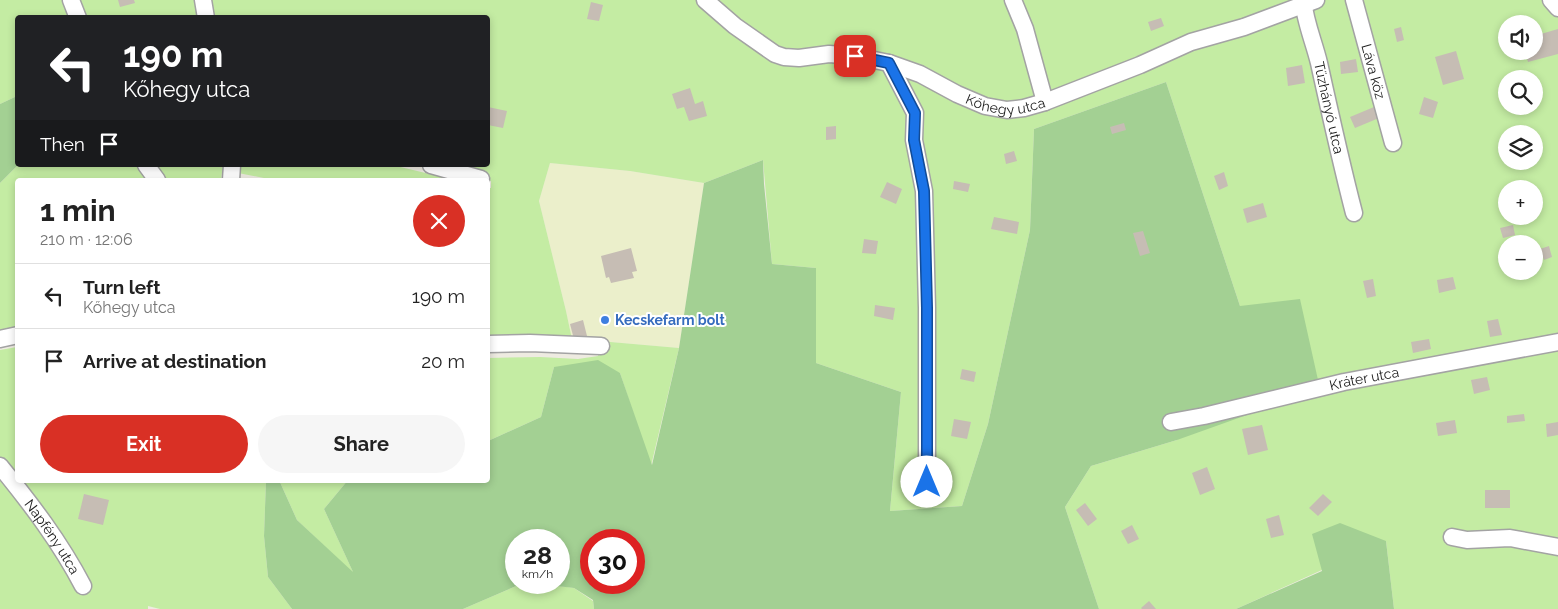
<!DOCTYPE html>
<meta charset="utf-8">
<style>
:root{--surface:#fff;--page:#f6f6f6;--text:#222;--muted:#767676;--line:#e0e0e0;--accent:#d93025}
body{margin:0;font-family:Raleway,sans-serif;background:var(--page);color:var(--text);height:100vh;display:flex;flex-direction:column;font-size:19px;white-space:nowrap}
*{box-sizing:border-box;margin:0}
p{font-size:16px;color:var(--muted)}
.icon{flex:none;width:28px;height:28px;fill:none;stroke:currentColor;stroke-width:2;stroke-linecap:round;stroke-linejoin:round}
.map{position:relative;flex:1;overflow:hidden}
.panel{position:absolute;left:15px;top:178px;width:475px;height:305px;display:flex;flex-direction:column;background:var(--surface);border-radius:5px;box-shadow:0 2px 8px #0003}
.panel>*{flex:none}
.guide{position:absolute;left:15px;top:15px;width:475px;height:152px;border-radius:5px;box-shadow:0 2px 8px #0003;background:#202124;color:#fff;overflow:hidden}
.controls{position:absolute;left:1498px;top:15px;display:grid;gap:10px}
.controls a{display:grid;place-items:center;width:45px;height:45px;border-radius:50%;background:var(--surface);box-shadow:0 2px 8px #0003;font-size:25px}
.speed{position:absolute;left:505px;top:529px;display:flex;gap:10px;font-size:25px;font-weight:700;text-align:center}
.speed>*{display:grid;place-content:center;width:65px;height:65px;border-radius:50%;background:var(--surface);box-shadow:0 2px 8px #0003;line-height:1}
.speed small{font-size:12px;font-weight:400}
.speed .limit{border:8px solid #d22;background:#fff;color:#111}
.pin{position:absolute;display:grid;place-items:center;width:42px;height:42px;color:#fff;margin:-21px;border-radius:10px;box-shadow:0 2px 8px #0006}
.me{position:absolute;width:55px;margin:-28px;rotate:0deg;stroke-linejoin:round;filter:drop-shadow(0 0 4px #0008)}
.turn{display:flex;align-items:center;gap:18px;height:105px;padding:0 25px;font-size:22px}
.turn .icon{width:65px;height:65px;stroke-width:2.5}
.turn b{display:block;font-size:35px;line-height:42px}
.then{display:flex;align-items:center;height:48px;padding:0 25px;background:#0003;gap:10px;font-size:19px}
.round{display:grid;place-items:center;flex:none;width:52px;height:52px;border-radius:26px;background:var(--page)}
.summary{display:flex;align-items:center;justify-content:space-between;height:85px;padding:0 25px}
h1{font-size:30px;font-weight:700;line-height:38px}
.cta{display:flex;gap:10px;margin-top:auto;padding:10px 25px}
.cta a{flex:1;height:58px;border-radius:30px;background:var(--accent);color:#fff;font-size:20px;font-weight:700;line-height:58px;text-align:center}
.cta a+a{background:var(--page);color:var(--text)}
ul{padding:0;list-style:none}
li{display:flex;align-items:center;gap:15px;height:65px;padding:0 25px;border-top:1px solid var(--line)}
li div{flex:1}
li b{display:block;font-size:19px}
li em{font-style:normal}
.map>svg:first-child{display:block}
.farmland{fill:#ebefcb}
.grass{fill:#c4eca3;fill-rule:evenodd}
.forest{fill:#a3d093;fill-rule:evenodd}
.building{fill:#c6bdb4}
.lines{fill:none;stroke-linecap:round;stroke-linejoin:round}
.minor-casing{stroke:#a3a3a3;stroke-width:19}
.minor{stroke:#fff;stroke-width:16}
.route-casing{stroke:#114b97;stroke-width:12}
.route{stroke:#1a73e8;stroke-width:9}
.shop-dot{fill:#3f7fe0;stroke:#fff;stroke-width:2}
.labels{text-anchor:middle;stroke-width:4;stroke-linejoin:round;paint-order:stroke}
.street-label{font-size:14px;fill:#1c1c1c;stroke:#fff}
.shop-label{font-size:14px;font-weight:bold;fill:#366cbe;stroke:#fff;text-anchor:start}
</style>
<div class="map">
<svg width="1558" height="609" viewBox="0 0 1558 609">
<rect width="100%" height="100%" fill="#eeebe1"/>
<!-- farmland -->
<path class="farmland" d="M550,163L630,171L704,183L679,348L599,341L573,344L566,311L539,201Z"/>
<!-- grass -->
<g class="grass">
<path d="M0,0H1558V609H1394L1386,541L1236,609H1099L1065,507L1091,466L1177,440L1240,306L1166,82L1034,129L1030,230L988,424L962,506L890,511L901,392L816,363V268L772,264L763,160L704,183L630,171L550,163L539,201L566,311L573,344L488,350V188H491V181L426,165H488V18H18L17,96L0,104ZM1506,24H1534V51H1506ZM1506,79H1534V106H1506ZM1506,134H1534V161H1506ZM1506,189H1534V216H1506ZM1506,244H1534V271H1506Z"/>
<path d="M18,165H223L221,180H18L17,336L0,339V183Z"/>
<path d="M234,165H392L455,180H274L233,172Z"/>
<path d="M599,341L679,348L651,466L620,373L554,367L541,417L488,441V358L540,357L578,359L598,356Z"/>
<path d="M17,347L18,480H266L264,536L268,577L292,609H160L148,606V609H0V350Z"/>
<path d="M279,480H348L324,509L354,574L297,520Z"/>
<path d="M531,582L574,588L593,601L594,609H463L523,583Z"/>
</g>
<!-- forest -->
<g class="forest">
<path d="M1166,82L1240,306L1300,299L1320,389L1177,440L1091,466L1065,507L1099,609H594L593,600L574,588L531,583L559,582V540H516V582L523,583L463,609H292L268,577L264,536L266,480H279L297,520L353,572L324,509L348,480H488V441L541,417L554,367L598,360L620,373L652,465L679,348L704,183L763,160L764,184L772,264L816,268V363L901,392L890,511L962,506L988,424L1030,230L1034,129ZM591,540H634V582H591Z"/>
<path d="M17,96L18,165L0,183V104Z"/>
<path d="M1340,523L1386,541L1394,609H1236L1322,571L1312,534Z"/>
</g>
<!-- building -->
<g class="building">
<path d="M118,0H134L135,3L120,7Z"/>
<path d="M591,2L603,5L599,21L587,19Z"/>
<path d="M1161,18L1164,26L1151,31L1148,22Z"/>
<path d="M1401,27L1404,40L1397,42L1394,29Z"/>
<path d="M1558,29V54L1528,62L1525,51H1534V36Z"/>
<path d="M1456,51L1464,79L1443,85L1435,57Z"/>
<path d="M1356,59L1358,72L1341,74L1340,62Z"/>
<path d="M1302,65L1305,83L1288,86L1286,68Z"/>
<path d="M690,88L695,104L703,101L707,116L689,121L684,107L677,109L672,94Z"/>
<path d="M1424,97L1438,102L1433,118L1419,114Z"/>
<path d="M488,107L507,111L503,128L488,125Z"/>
<path d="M1374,107L1379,118L1355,128L1350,117Z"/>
<path d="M1124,123L1126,130L1112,134L1110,127Z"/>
<path d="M836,126V139L826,140V127Z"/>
<path d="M1014,151L1017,161L1006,164L1004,154Z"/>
<path d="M1224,172L1228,186L1219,190L1214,176Z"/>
<path d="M954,181L970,184L968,192L953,189Z"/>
<path d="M887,182L902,189L896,204L880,197Z"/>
<path d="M1263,203L1267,217L1247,223L1243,209Z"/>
<path d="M994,217L1019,222L1017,234L991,229Z"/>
<path d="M1513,225L1515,235L1503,238L1500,228Z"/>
<path d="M1143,231L1150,253L1140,256L1133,233Z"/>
<path d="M864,239L878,241L876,254L862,253Z"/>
<path d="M1549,246L1552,257L1544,260L1540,249Z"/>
<path d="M631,248L637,271L632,272L634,278L611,283L609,277L606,278L601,256Z"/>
<path d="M1453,277L1456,289L1439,293L1437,280Z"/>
<path d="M1373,279L1376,296L1367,298L1363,281Z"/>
<path d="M875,305L895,308L893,320L874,316Z"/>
<path d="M1498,319L1502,335L1490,337L1487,321Z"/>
<path d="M583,320L588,340L575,343L570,324Z"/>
<path d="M1429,339L1431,349L1413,353L1411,342Z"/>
<path d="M962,369L976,372L974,382L960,379Z"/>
<path d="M1487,377L1490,390L1474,394L1471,380Z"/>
<path d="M1524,414L1525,421L1507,423V416Z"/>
<path d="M954,419L971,422L967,439L951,436Z"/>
<path d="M1455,420L1457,433L1438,436L1436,423Z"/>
<path d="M1558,422V435L1547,437L1546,424Z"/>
<path d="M1262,425L1268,450L1248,455L1242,429Z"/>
<path d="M1207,467L1215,489L1200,495L1192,473Z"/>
<rect x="1485" y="490" width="25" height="18"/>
<path d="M84,494L109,500L103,525L78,519Z"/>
<path d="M1323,494L1332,502L1318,516L1309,508Z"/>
<path d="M1085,503L1097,519L1088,526L1076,510Z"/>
<path d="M1279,515L1284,535L1271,538L1266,519Z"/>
<path d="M1132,525L1139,539L1128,544L1121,531Z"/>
<path d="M1149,601L1156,609H1142L1141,608Z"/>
</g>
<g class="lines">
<!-- minor casing -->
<g class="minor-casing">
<g id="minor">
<path d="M71,0L78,18"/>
<path d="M203,0L206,18"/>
<path id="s1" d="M705,0L735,26L775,54L784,57L799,58L829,54L855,56L889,63L920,74L957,94L985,106L1007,110L1024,108L1045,102L1140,65L1191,42L1244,27L1316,0"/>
<path d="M1013,0L1025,29L1045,102"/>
<path id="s2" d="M1303,0C1305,22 1314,42 1319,63C1330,113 1341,163 1354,213"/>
<path id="s3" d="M1354,0L1393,143"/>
<path d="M1551,0L1558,8"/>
<path d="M889,63L915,113L914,140L924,191L927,308V482"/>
<path d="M146,165L157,180"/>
<path d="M431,165L481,179"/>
<path d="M231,180L232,165"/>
<path d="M0,339L18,335"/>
<path d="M488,344L530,343L601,346"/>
<path id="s4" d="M1171,422L1204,416L1344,382L1558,342"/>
<path id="s5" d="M0,466C31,504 60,542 83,586"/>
<path d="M1452,537L1467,540L1510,538L1558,547"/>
</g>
</g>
<!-- minor -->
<use href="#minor" class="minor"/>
</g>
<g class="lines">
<!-- route casing -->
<g class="route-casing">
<path id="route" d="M855,56L889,63L915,113L914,140L924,191L927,308V482"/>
</g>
<!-- route -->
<use href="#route" class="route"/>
</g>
<!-- markers -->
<circle class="shop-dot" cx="605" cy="320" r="5"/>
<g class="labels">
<!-- street labels -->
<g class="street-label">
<text dy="5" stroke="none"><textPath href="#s3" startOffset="74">Láva köz</textPath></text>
<text dy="5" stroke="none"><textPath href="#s1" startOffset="330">Kőhegy utca</textPath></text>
<text dy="5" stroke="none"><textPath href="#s2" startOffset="111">Tűzhányó utca</textPath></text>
<text dy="5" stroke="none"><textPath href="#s4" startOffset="198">Kráter utca</textPath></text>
<text dy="5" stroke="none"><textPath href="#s5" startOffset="88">Napfény utca</textPath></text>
</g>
<!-- shop labels -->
<g class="shop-label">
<text x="615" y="325">Kecskefarm bolt</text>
</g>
</g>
</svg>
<div class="controls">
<a><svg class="icon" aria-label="sound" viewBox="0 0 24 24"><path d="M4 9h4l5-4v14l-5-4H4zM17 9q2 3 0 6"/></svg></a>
<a><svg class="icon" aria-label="search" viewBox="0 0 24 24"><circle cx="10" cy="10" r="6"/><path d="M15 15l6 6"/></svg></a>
<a><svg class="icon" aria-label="layers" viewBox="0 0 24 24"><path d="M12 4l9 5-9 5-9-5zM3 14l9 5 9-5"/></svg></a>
<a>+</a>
<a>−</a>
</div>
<div class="speed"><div>28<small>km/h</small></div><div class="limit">30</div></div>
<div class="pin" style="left:855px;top:56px;background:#d93025"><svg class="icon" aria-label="arrive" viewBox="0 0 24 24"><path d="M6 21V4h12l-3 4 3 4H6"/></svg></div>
<svg class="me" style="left:927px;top:482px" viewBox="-20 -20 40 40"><circle r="19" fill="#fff"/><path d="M0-13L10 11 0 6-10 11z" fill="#1a73e8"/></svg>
<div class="guide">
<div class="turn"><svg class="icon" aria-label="left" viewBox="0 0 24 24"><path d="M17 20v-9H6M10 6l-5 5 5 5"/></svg><div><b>190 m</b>Kőhegy utca</div></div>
<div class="then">Then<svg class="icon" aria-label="arrive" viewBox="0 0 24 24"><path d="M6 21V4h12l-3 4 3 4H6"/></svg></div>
</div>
<section class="panel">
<div class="summary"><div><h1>1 min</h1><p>210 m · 12:06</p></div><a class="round" style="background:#d93025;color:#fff"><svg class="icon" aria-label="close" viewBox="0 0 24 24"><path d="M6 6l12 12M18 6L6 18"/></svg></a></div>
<ul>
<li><svg class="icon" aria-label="left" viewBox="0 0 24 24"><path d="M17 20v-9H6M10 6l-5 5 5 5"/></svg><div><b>Turn left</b><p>Kőhegy utca</p></div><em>190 m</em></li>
<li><svg class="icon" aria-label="arrive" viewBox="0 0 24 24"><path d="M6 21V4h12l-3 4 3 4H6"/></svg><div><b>Arrive at destination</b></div><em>20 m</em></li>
</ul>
<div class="cta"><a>Exit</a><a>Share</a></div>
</section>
</div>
